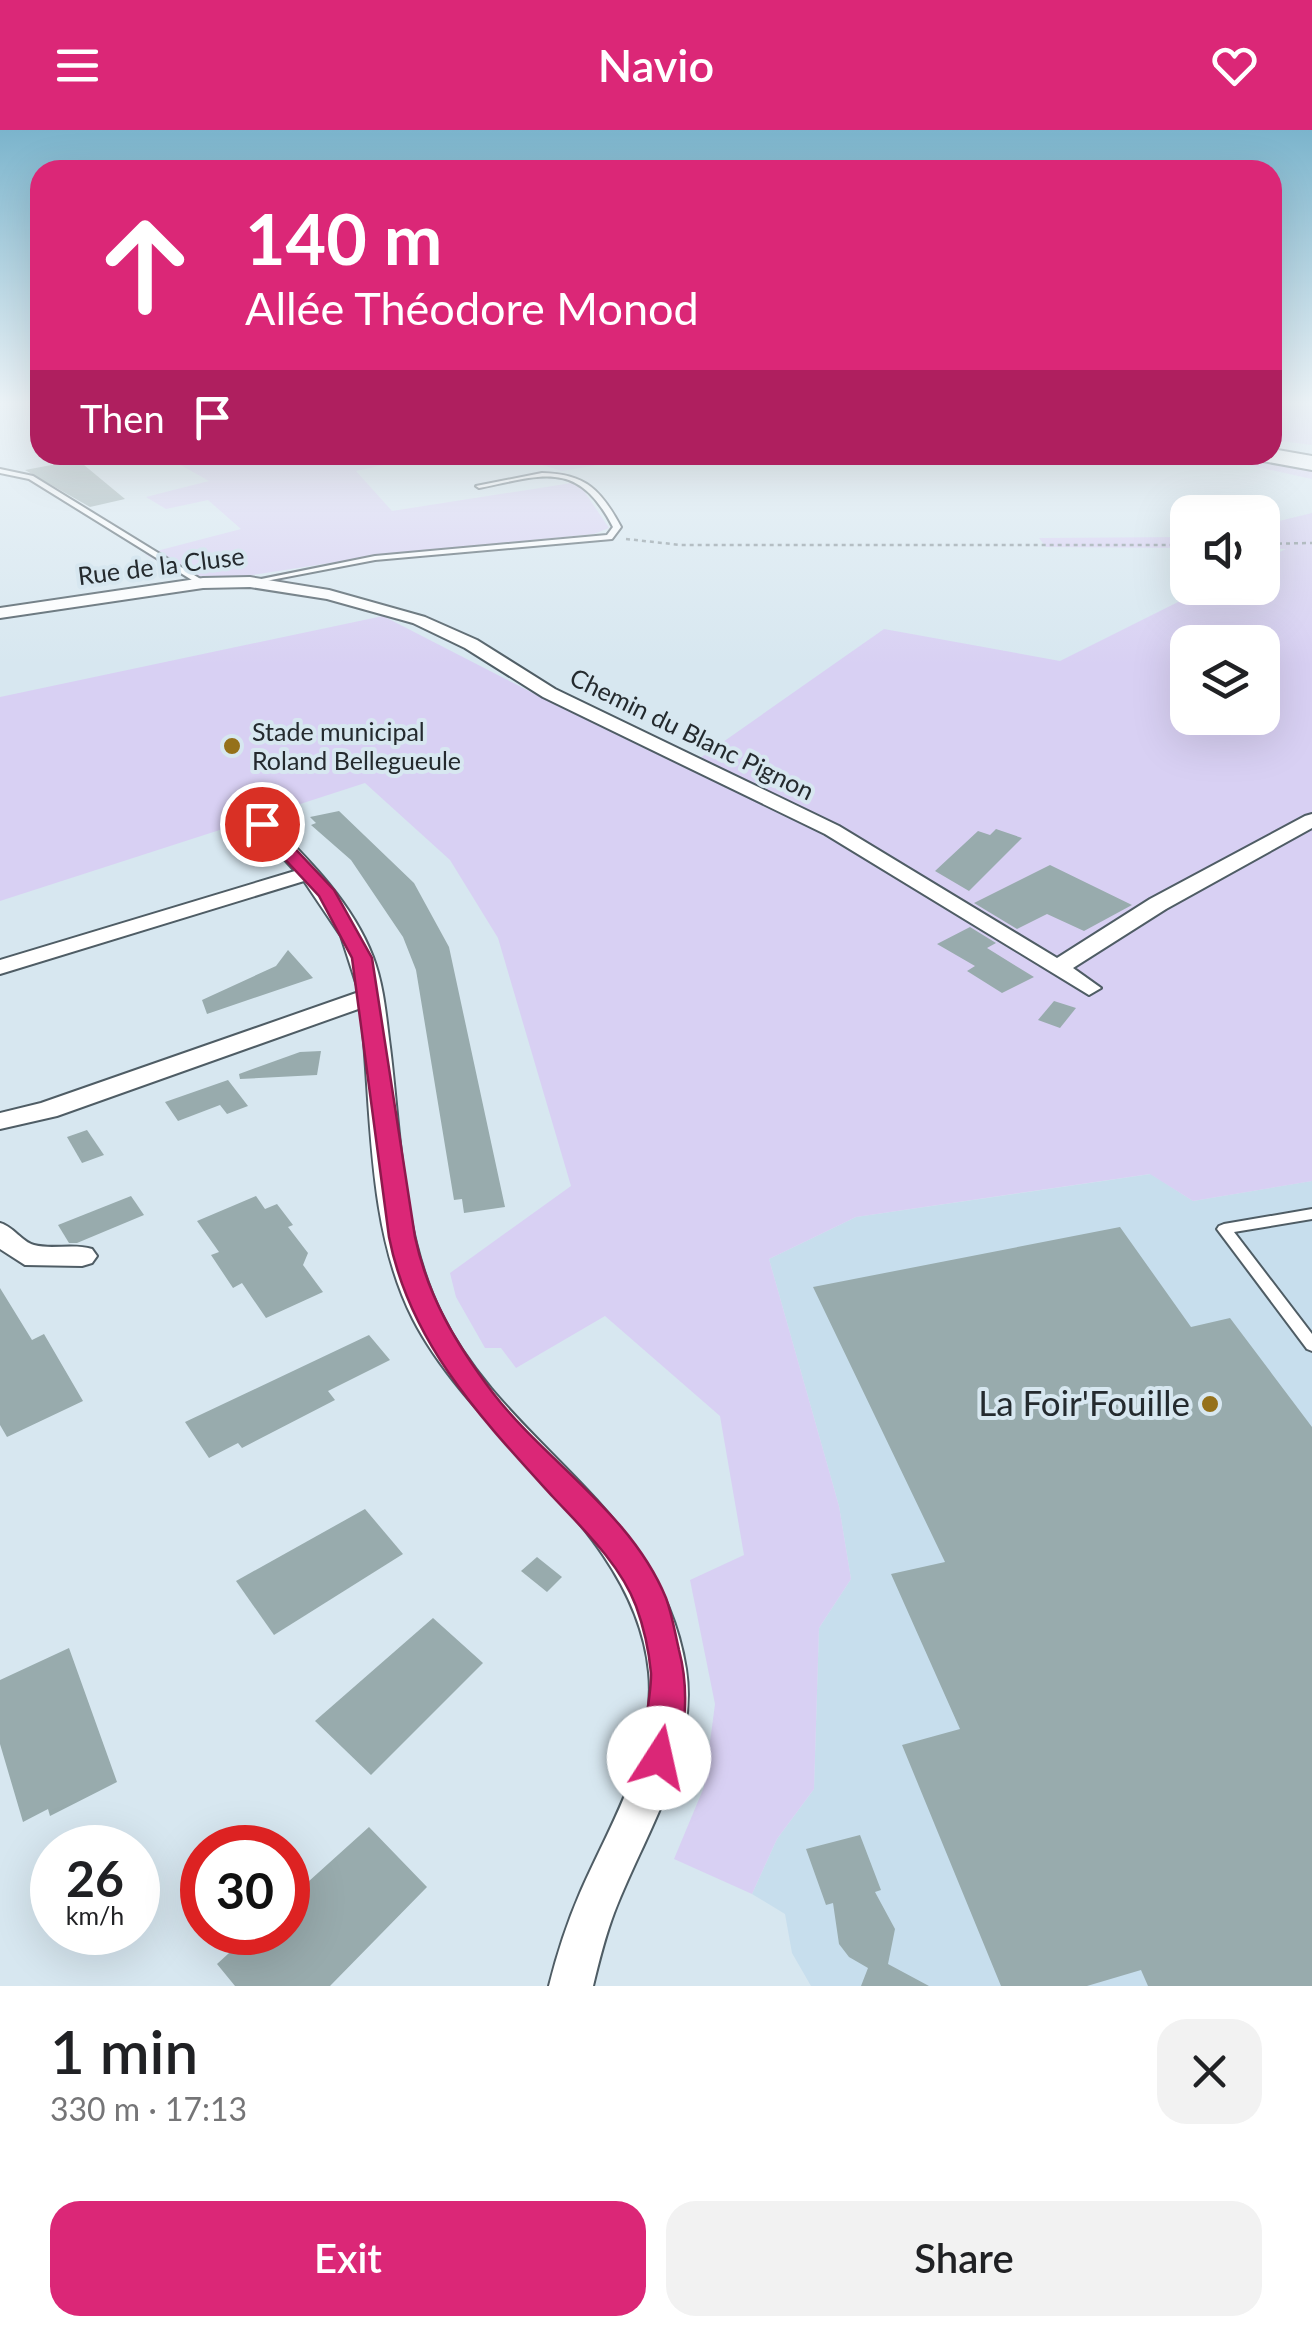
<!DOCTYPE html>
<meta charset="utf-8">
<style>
:root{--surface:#fff;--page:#f2f2f2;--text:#202124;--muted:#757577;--accent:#db2777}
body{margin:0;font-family:Lato,sans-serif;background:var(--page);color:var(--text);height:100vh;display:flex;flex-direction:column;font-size:38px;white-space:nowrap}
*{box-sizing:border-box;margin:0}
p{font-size:32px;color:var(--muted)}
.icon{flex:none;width:55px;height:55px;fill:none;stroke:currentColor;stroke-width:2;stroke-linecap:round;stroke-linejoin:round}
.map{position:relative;height:1856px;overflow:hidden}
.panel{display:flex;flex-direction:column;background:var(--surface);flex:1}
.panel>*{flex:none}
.guide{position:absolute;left:30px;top:30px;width:1252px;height:305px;border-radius:30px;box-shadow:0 10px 40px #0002;background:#db2777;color:#fff;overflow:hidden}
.fabs{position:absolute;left:1170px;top:365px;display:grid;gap:20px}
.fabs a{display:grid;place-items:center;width:110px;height:110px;border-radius:20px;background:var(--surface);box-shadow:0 10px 40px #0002;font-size:50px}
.speed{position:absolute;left:30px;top:1695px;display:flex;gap:20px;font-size:50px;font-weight:700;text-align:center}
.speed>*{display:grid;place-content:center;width:130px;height:130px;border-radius:50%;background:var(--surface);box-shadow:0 10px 40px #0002;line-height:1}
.speed small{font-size:25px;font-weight:400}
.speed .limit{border:15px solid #d22;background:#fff;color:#111}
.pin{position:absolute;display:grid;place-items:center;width:85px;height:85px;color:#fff;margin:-42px;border:5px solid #fff;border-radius:50%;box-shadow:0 2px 10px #0007}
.me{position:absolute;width:110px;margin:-55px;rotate:10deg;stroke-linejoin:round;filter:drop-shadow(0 0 8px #0008)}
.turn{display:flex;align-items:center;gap:35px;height:210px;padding:0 50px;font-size:45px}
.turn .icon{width:130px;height:130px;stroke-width:2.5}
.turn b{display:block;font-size:70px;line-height:85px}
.then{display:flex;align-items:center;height:95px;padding:0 50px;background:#0003;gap:20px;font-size:38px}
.round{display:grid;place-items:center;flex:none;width:105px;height:105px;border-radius:30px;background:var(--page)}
.head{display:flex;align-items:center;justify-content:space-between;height:170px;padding:0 50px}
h1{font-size:60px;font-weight:600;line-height:75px}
.cta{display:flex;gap:20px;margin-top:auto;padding:20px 50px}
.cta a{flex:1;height:115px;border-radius:30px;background:var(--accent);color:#fff;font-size:40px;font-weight:600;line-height:115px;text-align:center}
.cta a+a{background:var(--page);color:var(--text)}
header{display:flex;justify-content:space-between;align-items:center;height:130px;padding:0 50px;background:var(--accent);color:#fff;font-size:45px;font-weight:600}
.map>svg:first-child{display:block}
.built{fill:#c7deed}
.green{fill:#d8d0f3;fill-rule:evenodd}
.building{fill:#98abad}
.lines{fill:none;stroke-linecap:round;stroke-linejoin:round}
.service-casing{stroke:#4f5d65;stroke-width:4}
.minor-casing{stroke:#4f5d65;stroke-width:4}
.motorway-casing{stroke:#4f5d65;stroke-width:4}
.path{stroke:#859197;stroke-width:2.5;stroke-dasharray:4 4;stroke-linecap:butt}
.service{fill:#fff;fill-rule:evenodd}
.minor{fill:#fff;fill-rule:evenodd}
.motorway{fill:#fff;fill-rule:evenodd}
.route{fill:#db2777;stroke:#8e194d;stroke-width:2.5}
.poi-dot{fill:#95711a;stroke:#d7e7f0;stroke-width:4}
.labels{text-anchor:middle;stroke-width:8;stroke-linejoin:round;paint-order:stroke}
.far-street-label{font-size:25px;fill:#242a2e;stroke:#d7e7f0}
.far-poi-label{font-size:25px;fill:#242a2e;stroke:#d7e7f0;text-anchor:start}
.near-poi-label{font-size:35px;fill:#242a2e;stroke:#d7e7f0;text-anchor:end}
</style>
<header><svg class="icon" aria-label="menu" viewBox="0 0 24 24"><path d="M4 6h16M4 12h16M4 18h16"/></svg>Navio<svg class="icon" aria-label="heart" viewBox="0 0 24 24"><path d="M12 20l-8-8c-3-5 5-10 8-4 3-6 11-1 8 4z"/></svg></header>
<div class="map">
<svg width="1312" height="1856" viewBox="0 0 1312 1856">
<rect width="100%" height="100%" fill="#d7e7f0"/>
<!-- built -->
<path class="built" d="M1151,1044L1193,1071L1312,1051V1856H811L792,1823L785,1784L752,1764L777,1709L814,1659L819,1498L851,1449L839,1376L769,1129L856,1087Z"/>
<!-- green -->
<g class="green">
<path d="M1272,275H1312V315L1273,310Z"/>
<path d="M163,325H428L356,341L392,381L578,352L609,398L594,404L382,425L233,448L181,445L145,424L241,399L208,370L166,379L146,367L209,351Z"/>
<path d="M509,325H632L639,328L562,341Z"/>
<path d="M1137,325H1247L1312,336V349L1243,334Z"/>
<path d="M1312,383V1051L1193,1071L1150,1044L856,1087L769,1129L839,1376L851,1449L819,1498L814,1659L777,1709L752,1764L674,1729L704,1657L715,1574L690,1450L744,1425L720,1286L605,1186L516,1238L501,1218H485L456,1167L450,1143L571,1056L498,808L450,730L365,653L0,771V567L383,486L564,579L693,633L884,499L1060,531L1206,458H1262L1263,430L1286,419L1263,418V395ZM1188,512H1262V588H1188Z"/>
<path d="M1187,407V418L1046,417L1039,408Z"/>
</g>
<!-- building -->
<g class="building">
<path d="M78,330L125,369L90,377L25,340Z"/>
<path d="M339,681L414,753L449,817L505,1077L464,1083L462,1069L454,1070L416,840L403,807L351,730L311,695L316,693L310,687Z"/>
<path d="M996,699L1022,708L969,761L935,741L978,701L990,705Z"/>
<path d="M1050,735L1132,775L1084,801L1047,784L1017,799L974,773Z"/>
<path d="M970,797L996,813L987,818L1034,847L1002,863L967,841L975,836L937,814Z"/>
<path d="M288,820L313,848L207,884L202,870L276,836Z"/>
<path d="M1054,871L1076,878L1060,898L1038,890Z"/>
<path d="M321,921L317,945L240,949L239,944L300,922Z"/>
<path d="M228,950L248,976L227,984L220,975L178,991L165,972Z"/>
<path d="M87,1000L104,1025L82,1033L67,1007Z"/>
<path d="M131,1066L144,1085L77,1113H69L58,1095Z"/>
<path d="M256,1066L265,1079L277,1074L293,1095L288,1097L308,1123L303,1135L323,1162L266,1188L242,1153L233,1158L211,1125L219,1122L197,1091Z"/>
<path d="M1120,1097L1191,1197L1230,1188L1312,1297V1856H1148L1141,1840L1087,1856H1001L902,1615L960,1599L891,1444L945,1432L813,1157Z"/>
<path d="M0,1158L32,1210L44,1204L83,1271L7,1307L0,1295Z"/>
<path d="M369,1205L390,1230L328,1261L335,1270L242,1318L238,1313L209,1328L185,1292Z"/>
<path d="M365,1379L403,1424L274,1505L236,1451Z"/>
<path d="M537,1427L562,1447L547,1462L521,1441Z"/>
<path d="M433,1488L483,1533L371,1645L315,1591Z"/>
<path d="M69,1518L117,1652L50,1686L48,1679L23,1692L0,1614V1550Z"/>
<path d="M369,1697L427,1757L330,1856H235L217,1834L252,1802H288V1770Z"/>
<path d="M860,1705L881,1760L875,1762L895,1799L888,1834L929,1856H861L868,1838L849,1827L839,1814L833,1773L826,1775L806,1719Z"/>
</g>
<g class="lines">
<!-- service casing -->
<g class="service-casing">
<g id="service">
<path d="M0,339L33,346L207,453L200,455L29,349L0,343Z"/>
<path d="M542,343C586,344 601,360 621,397L612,409L375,430L250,454L246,452L375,426L607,405L613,397C578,329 543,345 479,358L476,356Z"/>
<path d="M1312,1079V1089L1234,1102L1312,1204V1221L1307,1219L1217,1099L1219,1096L1224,1094Z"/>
</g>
</g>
<!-- minor casing -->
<g class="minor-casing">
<g id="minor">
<path d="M250,447L329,460L425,487L477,510L555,559L839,696L1057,828L1150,769L1305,686L1312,684V698L1166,779L1073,838L1101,858L1089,865L825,704L543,567L465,518L413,493L327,469L250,457L203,458L0,488V478L203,448Z"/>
<path d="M262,688L269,690C310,731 352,773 373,827C384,856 386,887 390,917C401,1005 401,1102 441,1183C506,1317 661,1378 686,1539C699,1625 643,1707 614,1783C605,1807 599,1831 593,1856H549C557,1824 567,1793 580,1763C610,1694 657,1621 649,1542C635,1399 476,1312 413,1189C366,1097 372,978 361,878L57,986L0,999V983L41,973L359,862L341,806L304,751L0,844V830L295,741L252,694Z"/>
<path d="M0,1093C14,1097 22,1112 34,1115C53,1120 73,1113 92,1119L97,1126L92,1133L82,1136L25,1135L0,1119Z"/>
</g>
</g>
<!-- motorway casing -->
<g class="motorway-casing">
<path id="motorway" d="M1272,319L1312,326V340L1257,330L1253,325H1272Z"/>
</g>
<!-- path -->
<g class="path">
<path d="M1160,325L1246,334"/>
<path d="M626,409L681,415H1188"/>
<path d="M1262,414L1312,413"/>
</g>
<!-- service -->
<use href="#service" class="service"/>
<!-- minor -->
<use href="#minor" class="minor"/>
<!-- motorway -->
<use href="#motorway" class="motorway"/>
</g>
<!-- sky -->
<linearGradient id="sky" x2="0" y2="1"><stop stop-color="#7bb4cc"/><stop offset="0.51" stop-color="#edf4f8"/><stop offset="1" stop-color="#edf4f8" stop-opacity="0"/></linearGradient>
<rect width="1312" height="535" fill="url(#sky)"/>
<!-- route -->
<path class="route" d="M255,690H268L334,760L372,828L415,1107C428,1167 456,1214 493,1263C547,1333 631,1383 666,1468C672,1484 675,1503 679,1520C689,1558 687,1604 671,1640L659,1645L646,1640C637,1618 652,1570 651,1543C649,1522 643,1495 636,1476C620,1434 583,1399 553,1367C482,1289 410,1214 389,1107L352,828L319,766L255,697Z"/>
<!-- markers -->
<g class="poi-dot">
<circle cx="232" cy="616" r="10"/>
<circle cx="1210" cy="1274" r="10"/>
</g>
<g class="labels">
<!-- far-street labels -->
<g class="far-street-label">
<text transform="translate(161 436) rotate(-7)" y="9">Rue de la Cluse</text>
<text transform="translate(692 604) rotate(26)" y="9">Chemin du Blanc Pignon</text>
</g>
<!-- far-poi labels -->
<g class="far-poi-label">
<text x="252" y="611">Stade municipal<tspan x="252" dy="29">Roland Bellegueule</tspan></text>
</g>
<!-- near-poi labels -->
<g class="near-poi-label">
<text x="1190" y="1286">La Foir'Fouille</text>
</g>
</g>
</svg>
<div class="fabs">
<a><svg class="icon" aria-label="sound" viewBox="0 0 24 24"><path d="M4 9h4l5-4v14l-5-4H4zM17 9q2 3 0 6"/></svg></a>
<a><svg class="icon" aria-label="layers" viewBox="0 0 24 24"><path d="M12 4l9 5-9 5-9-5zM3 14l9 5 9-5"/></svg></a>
</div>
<div class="speed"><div>26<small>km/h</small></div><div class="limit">30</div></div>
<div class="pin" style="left:262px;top:694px;background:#d93025"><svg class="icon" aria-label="arrive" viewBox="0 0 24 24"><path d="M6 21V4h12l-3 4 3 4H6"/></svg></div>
<svg class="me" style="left:659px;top:1628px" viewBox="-20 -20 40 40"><circle r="19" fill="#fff"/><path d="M0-13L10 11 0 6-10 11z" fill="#db2777"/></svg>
<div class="guide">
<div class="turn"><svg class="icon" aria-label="ahead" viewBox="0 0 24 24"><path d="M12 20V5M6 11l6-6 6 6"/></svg><div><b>140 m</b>Allée Théodore Monod</div></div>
<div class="then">Then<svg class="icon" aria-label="arrive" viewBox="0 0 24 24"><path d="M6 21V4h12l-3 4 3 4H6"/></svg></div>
</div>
</div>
<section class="panel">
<div class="head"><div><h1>1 min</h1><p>330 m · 17:13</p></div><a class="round"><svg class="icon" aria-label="close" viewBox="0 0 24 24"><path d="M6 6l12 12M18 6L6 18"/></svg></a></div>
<div class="cta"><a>Exit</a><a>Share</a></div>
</section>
